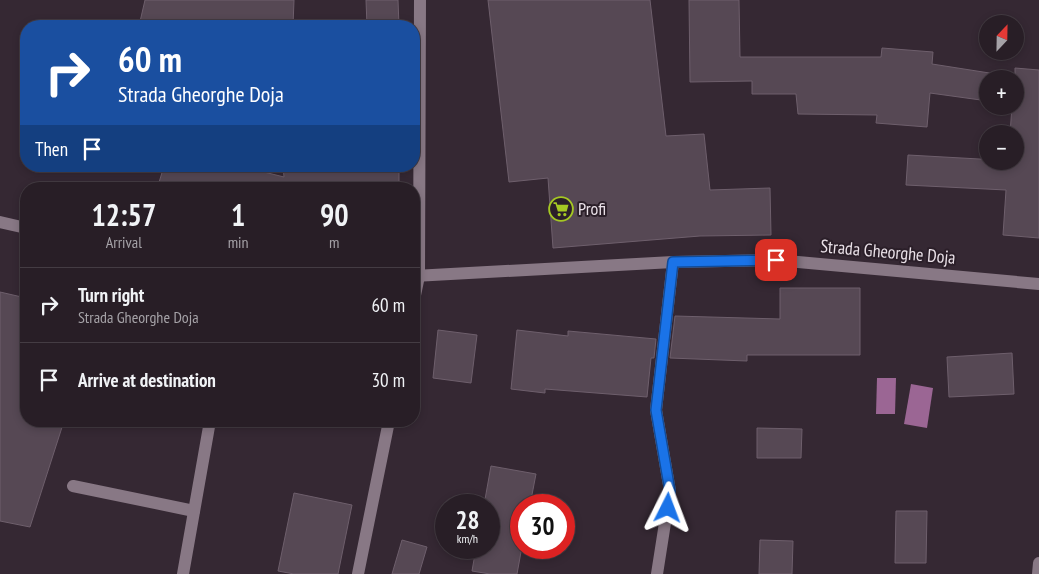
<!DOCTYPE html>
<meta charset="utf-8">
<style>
:root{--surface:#281e26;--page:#30272e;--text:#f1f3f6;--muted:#a5a2a7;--line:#443c43}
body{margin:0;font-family:"PT Sans Narrow",sans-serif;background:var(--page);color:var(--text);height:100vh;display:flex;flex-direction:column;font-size:19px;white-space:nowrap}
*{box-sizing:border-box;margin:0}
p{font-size:16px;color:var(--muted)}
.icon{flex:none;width:28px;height:28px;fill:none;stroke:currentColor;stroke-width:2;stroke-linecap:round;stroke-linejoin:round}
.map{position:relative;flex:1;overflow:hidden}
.sheet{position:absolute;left:20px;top:182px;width:400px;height:245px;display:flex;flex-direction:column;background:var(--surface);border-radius:20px;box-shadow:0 2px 8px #0003,0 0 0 1px var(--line)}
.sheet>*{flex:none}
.hud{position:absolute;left:20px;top:20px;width:400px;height:152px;border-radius:20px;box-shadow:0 2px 8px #0003,0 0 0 1px var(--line);background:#1a4fa0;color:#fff;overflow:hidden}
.needle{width:32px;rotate:22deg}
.buttons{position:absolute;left:979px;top:15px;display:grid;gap:10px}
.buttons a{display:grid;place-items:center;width:45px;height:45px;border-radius:50%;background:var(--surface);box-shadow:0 2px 8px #0003,0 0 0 1px var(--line);font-size:25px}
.speed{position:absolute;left:435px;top:494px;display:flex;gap:10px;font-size:25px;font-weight:700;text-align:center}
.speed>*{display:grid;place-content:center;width:65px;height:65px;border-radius:50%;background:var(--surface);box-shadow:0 2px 8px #0003,0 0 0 1px var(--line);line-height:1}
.speed small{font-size:12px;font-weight:400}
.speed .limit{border:8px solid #d22;background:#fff;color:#111}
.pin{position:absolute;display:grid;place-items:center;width:42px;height:42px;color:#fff;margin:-21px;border-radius:10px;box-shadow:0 2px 8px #0006}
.me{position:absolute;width:55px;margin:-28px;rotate:3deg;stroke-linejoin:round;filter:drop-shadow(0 0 4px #0008)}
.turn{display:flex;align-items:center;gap:18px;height:105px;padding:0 15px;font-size:22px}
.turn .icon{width:65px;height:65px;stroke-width:2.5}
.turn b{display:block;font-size:35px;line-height:42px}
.then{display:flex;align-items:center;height:48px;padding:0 15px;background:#0003;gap:10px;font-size:19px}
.eta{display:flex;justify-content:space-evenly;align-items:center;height:85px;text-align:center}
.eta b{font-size:30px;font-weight:700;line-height:35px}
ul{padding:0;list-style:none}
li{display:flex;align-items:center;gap:15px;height:75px;padding:0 15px;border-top:1px solid var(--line)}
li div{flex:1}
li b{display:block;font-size:19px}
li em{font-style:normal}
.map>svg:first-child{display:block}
.water{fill:#9b6694}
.building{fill:#564854;stroke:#6e5f6c}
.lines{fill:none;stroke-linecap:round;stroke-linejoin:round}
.minor{stroke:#887885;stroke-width:12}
.route-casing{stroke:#114b97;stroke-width:12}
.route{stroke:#1a73e8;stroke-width:9}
.labels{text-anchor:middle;stroke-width:4;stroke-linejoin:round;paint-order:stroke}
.poi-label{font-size:18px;fill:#e9e0e7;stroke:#2b1f29;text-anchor:start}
.street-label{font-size:18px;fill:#e9e0e7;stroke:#2b1f29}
</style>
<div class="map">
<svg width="1039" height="574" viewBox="0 0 1039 574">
<rect width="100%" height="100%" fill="#352833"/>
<!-- water -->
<g class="water">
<path d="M877,378H896L895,414H876Z"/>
<path d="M911,384L933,388L927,428L904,424Z"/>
</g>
<!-- building -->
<g class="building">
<path d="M145,0H294L293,26H139Z"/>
<path d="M366,0H398L399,26H367Z"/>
<path d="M488,0H650L666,136L704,134L710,190L770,188L771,235L700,236L553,248L548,178L509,182Z"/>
<path d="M689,0H739L740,57H881L882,48L933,52L932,64L1015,77V68L1039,70V238L1003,235L1006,190L906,185L908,155L1015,161V134H1010L1012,106H1015V79H988V101L930,93L927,127L876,123L877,115L798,114L796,94H752V81L690,82Z"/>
<path d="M164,166H240L284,177L283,166H399V189H157Z"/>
<path d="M780,288H860V355H747V361L670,358L675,316L780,319Z"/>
<path d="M0,292L26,298V421H64L30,527L0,521Z"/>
<path d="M438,330L477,335L471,383L433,378Z"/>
<path d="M517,330L568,336V331L656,339L654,358H651L647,397L545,389V393L511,389Z"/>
<path d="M1012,353L1014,394L949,397L947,357Z"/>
<path d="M757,428L802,429L801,458H757Z"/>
<path d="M491,466L536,474L530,505H521V552L517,574H490L472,571L476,548H489V505H484Z"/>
<path d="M294,493L352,505L338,574H294L278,571Z"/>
<path d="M896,511H927L926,563H895Z"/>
<path d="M402,540L427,547L419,574H392Z"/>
<path d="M760,540L793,541L792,574H759Z"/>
</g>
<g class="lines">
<!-- minor -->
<g class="minor">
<path d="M0,222L26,228"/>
<path d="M414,276L673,262L776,260L1039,284"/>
<path d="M414,300L419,276L420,0"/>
<path d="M73,486L194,511"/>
<path d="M183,574L210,421"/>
<path d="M358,574L389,421"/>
<path d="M657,574L670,491L656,410L673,262"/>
<path d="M1038,574L1039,563"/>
</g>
</g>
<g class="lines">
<!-- route casing -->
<g class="route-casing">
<path id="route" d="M668,508L670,491L656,410L673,262L776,260"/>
</g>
<!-- route -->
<use href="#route" class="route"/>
</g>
<!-- icons -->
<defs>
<g id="supermarket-ring" transform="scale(1.25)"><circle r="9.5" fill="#2b1f29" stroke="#a5c823" stroke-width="1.5"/><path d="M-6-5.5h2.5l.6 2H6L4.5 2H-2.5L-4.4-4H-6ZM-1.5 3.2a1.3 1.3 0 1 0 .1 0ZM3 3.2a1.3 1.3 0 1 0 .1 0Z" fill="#a5c823"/></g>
</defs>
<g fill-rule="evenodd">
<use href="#supermarket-ring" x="561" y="209"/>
</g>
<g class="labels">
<!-- poi labels -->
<g class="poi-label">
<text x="578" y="215">Profi</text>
</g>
<!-- street labels -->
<g class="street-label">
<text transform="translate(888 252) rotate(5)" y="6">Strada Gheorghe Doja</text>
</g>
</g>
</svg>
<div class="buttons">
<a><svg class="needle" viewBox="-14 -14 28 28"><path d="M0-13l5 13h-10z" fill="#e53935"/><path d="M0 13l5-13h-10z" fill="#a5a2a7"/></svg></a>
<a>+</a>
<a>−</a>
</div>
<div class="speed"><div>28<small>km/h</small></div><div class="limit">30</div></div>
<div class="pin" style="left:776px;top:260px;background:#d93025"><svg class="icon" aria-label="arrive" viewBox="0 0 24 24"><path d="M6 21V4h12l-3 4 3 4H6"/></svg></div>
<svg class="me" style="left:668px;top:508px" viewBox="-20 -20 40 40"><path d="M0-17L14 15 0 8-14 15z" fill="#1a73e8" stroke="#fff" stroke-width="4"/></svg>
<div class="hud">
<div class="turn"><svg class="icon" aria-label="right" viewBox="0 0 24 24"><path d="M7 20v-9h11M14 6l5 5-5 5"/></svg><div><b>60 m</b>Strada Gheorghe Doja</div></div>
<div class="then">Then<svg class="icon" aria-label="arrive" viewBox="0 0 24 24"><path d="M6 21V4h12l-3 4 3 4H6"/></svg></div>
</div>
<section class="sheet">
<div class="eta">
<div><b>12:57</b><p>Arrival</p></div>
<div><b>1</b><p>min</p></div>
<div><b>90</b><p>m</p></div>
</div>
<ul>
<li><svg class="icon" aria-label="right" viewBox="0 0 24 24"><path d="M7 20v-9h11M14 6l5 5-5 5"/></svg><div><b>Turn right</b><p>Strada Gheorghe Doja</p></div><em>60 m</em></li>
<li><svg class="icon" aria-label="arrive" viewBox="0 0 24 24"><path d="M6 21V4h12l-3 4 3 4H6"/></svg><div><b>Arrive at destination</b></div><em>30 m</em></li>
</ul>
</section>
</div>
